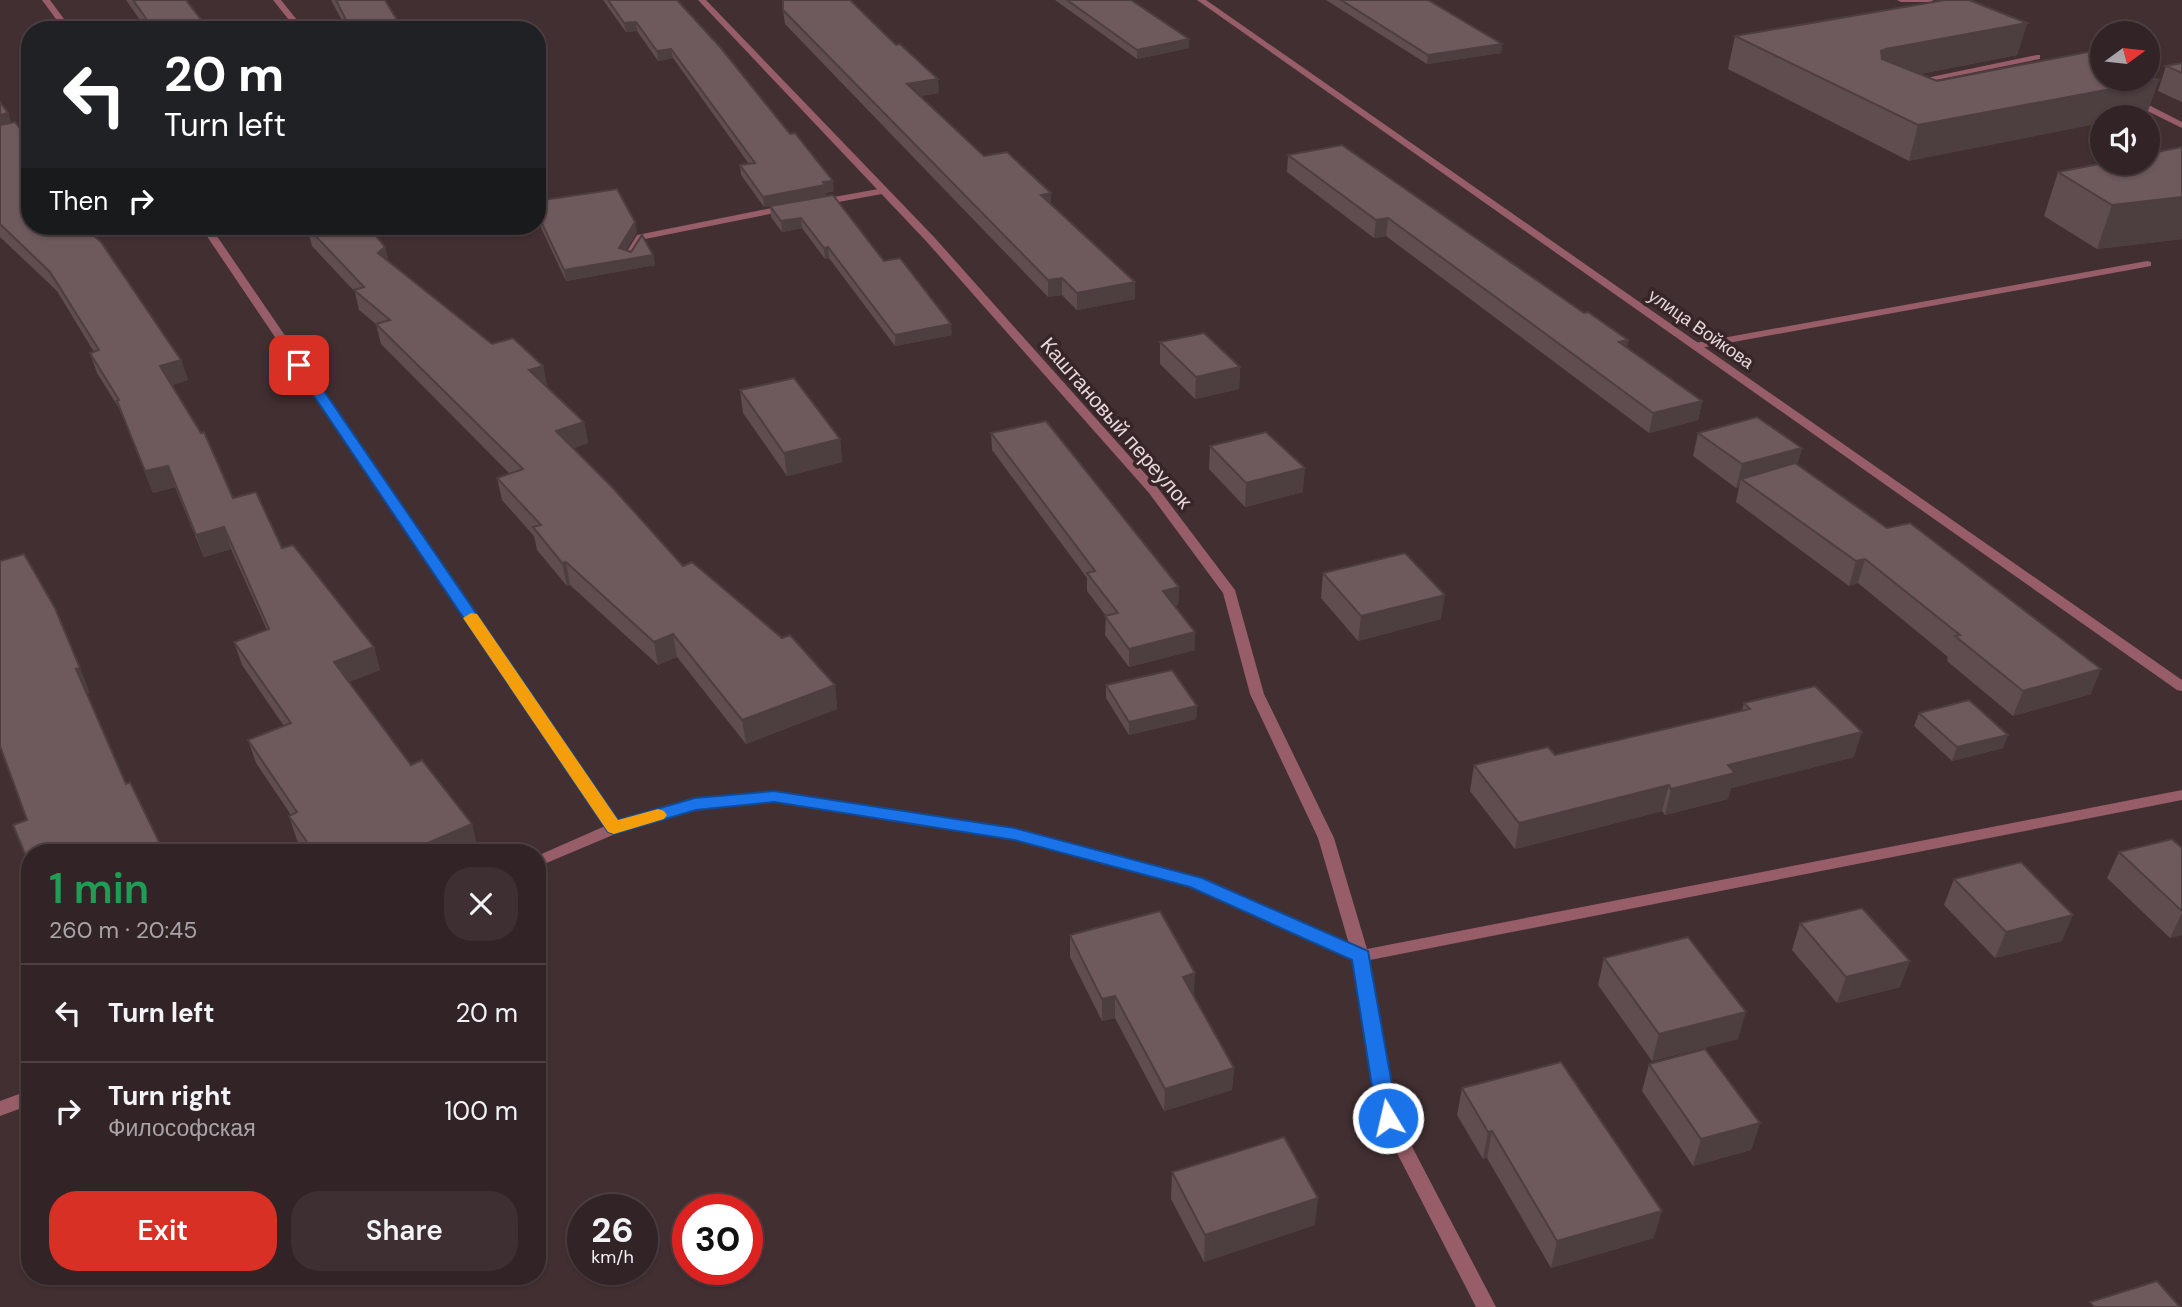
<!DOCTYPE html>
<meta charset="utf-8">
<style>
:root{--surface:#322326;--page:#3d2f32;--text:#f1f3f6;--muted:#a8a4a7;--line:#4d4043;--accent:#d93025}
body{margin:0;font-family:"DM Sans",sans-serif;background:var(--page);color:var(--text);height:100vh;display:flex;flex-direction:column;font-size:26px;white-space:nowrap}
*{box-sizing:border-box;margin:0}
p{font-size:23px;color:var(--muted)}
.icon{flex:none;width:38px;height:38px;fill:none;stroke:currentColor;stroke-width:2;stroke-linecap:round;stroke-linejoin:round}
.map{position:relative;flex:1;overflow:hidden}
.panel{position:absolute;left:21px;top:844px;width:525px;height:441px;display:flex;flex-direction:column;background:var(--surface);border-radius:28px;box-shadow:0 2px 5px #0004,0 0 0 2px var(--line)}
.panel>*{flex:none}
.top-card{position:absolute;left:21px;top:21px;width:525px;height:214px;border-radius:28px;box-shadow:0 2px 5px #0004,0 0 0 2px var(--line);background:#202124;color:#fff;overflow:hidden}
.needle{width:46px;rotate:75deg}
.controls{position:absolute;left:2090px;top:21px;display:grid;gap:14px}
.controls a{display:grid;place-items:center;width:70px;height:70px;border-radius:50%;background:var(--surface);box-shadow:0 2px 5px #0004,0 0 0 2px var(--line);font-size:35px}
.speed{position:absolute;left:567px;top:1194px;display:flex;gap:14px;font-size:35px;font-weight:700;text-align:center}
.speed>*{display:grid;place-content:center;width:91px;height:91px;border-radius:50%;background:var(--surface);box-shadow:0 2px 5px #0004,0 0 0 2px var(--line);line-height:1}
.speed small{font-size:18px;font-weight:400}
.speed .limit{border:10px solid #d22;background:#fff;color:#111}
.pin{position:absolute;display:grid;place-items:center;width:60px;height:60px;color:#fff;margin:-30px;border-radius:14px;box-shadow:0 4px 10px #0006}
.me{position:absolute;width:77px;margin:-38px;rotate:351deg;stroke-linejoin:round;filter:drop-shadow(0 0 5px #0008)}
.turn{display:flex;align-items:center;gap:24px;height:147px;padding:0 28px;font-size:32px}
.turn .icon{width:91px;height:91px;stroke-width:2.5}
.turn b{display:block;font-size:49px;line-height:60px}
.then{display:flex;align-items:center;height:66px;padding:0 28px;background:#0003;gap:14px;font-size:26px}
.round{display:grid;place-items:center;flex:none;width:74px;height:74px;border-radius:28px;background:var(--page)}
.overview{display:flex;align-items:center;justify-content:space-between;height:119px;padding:0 28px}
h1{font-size:42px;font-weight:600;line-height:52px;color:#1e9e55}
.button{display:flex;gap:14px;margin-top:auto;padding:14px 28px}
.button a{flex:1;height:80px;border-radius:28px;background:var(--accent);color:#fff;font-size:28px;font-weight:600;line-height:80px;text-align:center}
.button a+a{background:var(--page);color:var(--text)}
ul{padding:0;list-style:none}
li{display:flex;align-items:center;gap:21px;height:98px;padding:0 28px;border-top:2px solid var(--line)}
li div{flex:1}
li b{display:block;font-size:26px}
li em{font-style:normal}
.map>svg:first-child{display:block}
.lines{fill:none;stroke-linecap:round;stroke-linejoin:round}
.lane{fill:#975d68;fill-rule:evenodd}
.street{fill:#975d68;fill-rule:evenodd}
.wall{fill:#5f4d4f}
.shaded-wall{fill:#4d3e40}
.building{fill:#6e595c;stroke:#4d3e40;stroke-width:2}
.route{fill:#1a73e8;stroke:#114b97;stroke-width:2}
.slow{fill:#f59e0b}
.labels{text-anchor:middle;stroke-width:7;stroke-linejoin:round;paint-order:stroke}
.far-street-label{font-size:18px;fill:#e4d7d9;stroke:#382528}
.street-label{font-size:21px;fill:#e4d7d9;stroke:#382528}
</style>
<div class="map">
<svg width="2182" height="1307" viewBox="0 0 2182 1307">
<rect width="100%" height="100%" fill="#422f32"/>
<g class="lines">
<!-- lane -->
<g class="lane">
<path d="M2037,55H2040V59L1911,85L1907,82Z"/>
<path d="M2129,98H2135L2182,122V128L2129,102Z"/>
<path d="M884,188L887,189V193L817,206L812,203L817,200Z"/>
<path d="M787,205L792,208L790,210L645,239L632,260L623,258L637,235Z"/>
<path d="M2147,261L2151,262V266L1695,349L1689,346L1695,343Z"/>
</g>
<!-- street -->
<g class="street">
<path d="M42,0H50L72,30H64Z"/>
<path d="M273,0H281L305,30H297Z"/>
<path d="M698,0H706L934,237L1157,487L1235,590L1264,694L1334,838L1367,949L2182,790V800L1370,960L1397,1118L1496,1307H1476L1379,1118L1353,959L1191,886L1014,839L774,801L696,809L620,832L537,867V856L605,826L200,226H210L618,822L695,799L774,791L1014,829L1202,878L1349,944L1318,838L1250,694L1223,593L1149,493L926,241Z"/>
<path d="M1197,0H1206L2182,680V691L2177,690Z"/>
<path d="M1897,0H1934L1930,2H1901Z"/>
<path d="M30,129V135L0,142V136Z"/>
<path d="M30,1090V1105L0,1116V1101Z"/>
</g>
</g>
<!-- wall -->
<g class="wall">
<path d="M126,0H186L209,30H147Z"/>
<path d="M331,0H385L403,30H347Z"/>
<path d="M603,0H677L834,191L764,207L741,175L740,165L749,164L673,58L658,61L637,31L626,32Z"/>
<path d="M1055,0H1131L1189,39V48L1137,59Z"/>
<path d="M1326,0H1428L1502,44L1501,53L1427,64Z"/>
<path d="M783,10L896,45L939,93L920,96L984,156L1051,204L1135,282V299L1077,310L1062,295L1048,297L785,24Z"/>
<path d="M2027,23L2017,55L1920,74L1937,81L2147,114L2130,117H2102L1909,161L1728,69L1735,36Z"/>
<path d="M2182,63V102L2158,91L2166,66Z"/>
<path d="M0,102L8,113L11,123L30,226L181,360L188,380L172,385L233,498L282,548L374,647L380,670L349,682L411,765L478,848L468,852H306L297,840L289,816L291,815L256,763L248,740L284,726L242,665L234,642L267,630L231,549L204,557L175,487L153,493L122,413L97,373L90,353L94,352L57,291L0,237Z"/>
<path d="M2182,147V239L2097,249L2044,216L2058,172Z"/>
<path d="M1288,155L1584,313L1628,340L1627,347L1702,401L1698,420L1649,433L1386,236L1374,238L1287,172Z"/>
<path d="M833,195L884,261L952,335L895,346L829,258L825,259L802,228L782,232L771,217L770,206Z"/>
<path d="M537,201L637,232L626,250L653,255L655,265L566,281L537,219Z"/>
<path d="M307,227L385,247L388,261L492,344L543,366L547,386L584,422L588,443L574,448L683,566L835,685L837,709L746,744L677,657L658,665L570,585L567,586L537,550L534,536L502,500L497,478L510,474L381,344L376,324L359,310L355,292L312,246Z"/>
<path d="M1160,342L1240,367L1239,389L1195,399L1160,364Z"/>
<path d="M740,390L840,439L842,462L787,476L743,413Z"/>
<path d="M991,433L1179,587L1178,605L1175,606L1195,632V650L1129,667L1105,635L1106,616L1087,591V578L992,450Z"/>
<path d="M1698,433L1802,448L1797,465L2091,694L2013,716L1947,661L1948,657L1858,583L1849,586L1736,502L1739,487L1736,488L1693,456Z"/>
<path d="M1210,446L1303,492L1245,507L1209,469Z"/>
<path d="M1323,573L1441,619L1358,641L1321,598Z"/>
<path d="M1106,685L1197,706L1196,719L1129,735L1106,698Z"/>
<path d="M1744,703L1854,757L1731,788L1728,799L1665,815L1662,811L1515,849L1470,791L1474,765L1555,755L1742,711Z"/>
<path d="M1919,713L2003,748L1952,761L1914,726Z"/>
<path d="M2182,848V935L2170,938L2107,878L2119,852Z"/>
<path d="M1954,879L2062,941L1995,958L1944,905Z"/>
<path d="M1800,923L1900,987L1837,1003L1792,950Z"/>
<path d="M1070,935L1194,995H1193L1234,1068L1232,1090L1164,1111L1115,1018L1102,1021L1070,957Z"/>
<path d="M1604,958L1738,1039L1652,1061L1598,985Z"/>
<path d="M1649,1064L1760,1123L1751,1150L1693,1166L1642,1091Z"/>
<path d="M1462,1088L1654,1238L1551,1268L1487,1158L1483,1159L1457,1115Z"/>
<path d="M1172,1172L1315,1225L1204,1262L1171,1199Z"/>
</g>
<!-- shaded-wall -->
<g class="shaded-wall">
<path d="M636,22L637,31L626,32L624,23Z"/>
<path d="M2027,23L2017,55L1878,82L1881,51L1886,49Z"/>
<path d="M1189,39V48L1137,59V50Z"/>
<path d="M1502,44L1501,53L1427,64L1428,55Z"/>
<path d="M671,49L673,58L658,61L657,51Z"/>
<path d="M938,79L939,93L908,98L907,84Z"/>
<path d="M2159,80L2147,114L2130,117H2102V123L1909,161L1918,125Z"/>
<path d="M8,113L14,130L0,134V115Z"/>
<path d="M833,181L834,191L826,192V196L764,207L763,197Z"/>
<path d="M1051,193V209L1041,195Z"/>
<path d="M2182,197V239L2097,249L2112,205Z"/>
<path d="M801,218L802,228L782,232L781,221Z"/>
<path d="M1388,218L1386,236L1374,238L1376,220Z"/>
<path d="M635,222L637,232L621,259L619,248Z"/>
<path d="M385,247L390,266L378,253Z"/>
<path d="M828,247L829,258L825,259L824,248Z"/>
<path d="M653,255L655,265L566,281L564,270Z"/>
<path d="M1062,278V295L1048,297V280Z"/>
<path d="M1135,282V299L1077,310V293Z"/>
<path d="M951,324L952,335L895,346V335Z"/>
<path d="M1628,340L1624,359L1619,342Z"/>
<path d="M181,360L188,380L167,386L160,366Z"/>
<path d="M543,366L547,387L529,370Z"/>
<path d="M1240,367L1239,389L1195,399L1196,377Z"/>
<path d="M1702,401L1698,420L1649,433L1653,413Z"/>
<path d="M584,422L588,443L560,453L556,431Z"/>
<path d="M840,439L842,462L787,476L784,453Z"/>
<path d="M1802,448L1796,471L1741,479L1739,487L1736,488L1742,464Z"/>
<path d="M168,466L175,487L153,493L145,471Z"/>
<path d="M1305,468L1303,492L1245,507L1246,483Z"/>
<path d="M224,527L231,549L204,557L196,535Z"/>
<path d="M1865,559L1858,583L1849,586L1856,561Z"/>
<path d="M566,562L570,585L567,586L562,563Z"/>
<path d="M1179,587L1178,605L1163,609V591Z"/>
<path d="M1445,595L1441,619L1358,641L1361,616Z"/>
<path d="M1195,632V650L1129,667V649Z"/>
<path d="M673,634L677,657L658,665L654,642Z"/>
<path d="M374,647L380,670L341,685L334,662Z"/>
<path d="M80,668L90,693L86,694L76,669Z"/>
<path d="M2101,669L2091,694L2013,716L2023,691Z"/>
<path d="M835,685L837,709L746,744L742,720Z"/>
<path d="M1197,706L1196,719L1129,735V722Z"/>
<path d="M1862,732L1854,757L1731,788L1728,799L1665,815L1671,789L1728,765Z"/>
<path d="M2008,735L2003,748L1952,761L1957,747Z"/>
<path d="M1669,785L1662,811L1515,849L1519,823Z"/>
<path d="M472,824L478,848L468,852H407Z"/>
<path d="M2182,913V935L2170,938Z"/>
<path d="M2073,915L2062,941L1995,958L2006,932Z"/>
<path d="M1910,961L1900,987L1837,1003L1846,977Z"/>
<path d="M1195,973L1194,995L1182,998L1183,977Z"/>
<path d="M1115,996V1018L1102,1021V999Z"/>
<path d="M1746,1012L1738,1039L1652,1061L1659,1034Z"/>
<path d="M1234,1068L1232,1090L1164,1111L1165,1089Z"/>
<path d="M1760,1123L1751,1150L1693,1166L1701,1139Z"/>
<path d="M1492,1131L1487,1158L1483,1159L1488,1132Z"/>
<path d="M1318,1198L1315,1225L1204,1262L1205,1235Z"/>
<path d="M1662,1211L1654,1238L1551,1268L1557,1241Z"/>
</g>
<!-- building -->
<g class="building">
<path d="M133,0H186L209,30H154Z"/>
<path d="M336,0H385L403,30H351Z"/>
<path d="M608,0H677L721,48L790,134L795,133L833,181L823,182L825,185L763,197L740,165L755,163L671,49L657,51L636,22L624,23Z"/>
<path d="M783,0H850L896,45L900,44L938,79L907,84L984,156L1007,152L1051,193L1041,195L1135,282L1077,293L1062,278L1048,280L783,10Z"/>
<path d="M1067,0H1131L1189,39L1137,50Z"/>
<path d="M1341,0H1428L1502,44L1428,55Z"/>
<path d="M1945,0H1969L2027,23L1886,49L1881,51L1882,59L1937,81L2093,51L2102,55V79H2147V75L2159,80L1918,125L1735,36Z"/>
<path d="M480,22L486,30H432Z"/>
<path d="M2182,63V73L2166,66Z"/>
<path d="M0,102L8,113L0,115Z"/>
<path d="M15,122L30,142V226H86L90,232L101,242L181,360L160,366L201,433L204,432L233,498L256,492L282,548L293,545L374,647L334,662L411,765L422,760L472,824L407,852H314L289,816L297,812L248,740L291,723L234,642L269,629L224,527L196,535L168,466L145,471L117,401L119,400L90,353L99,350L50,272L0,224V125Z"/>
<path d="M1342,145L1584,313L1588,312L1628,340L1619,342L1702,401L1653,413L1388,218L1376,220L1288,155Z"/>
<path d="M2182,147V197L2112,205L2058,172L2104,163H2147V154Z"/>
<path d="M617,189L635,222L619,248L631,252L642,235L653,255L564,270L537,213V201Z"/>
<path d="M833,195L884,261L900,258L951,324L895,335L828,247L824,248L801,218L781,221L770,206Z"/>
<path d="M308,226H368L385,247L378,253L492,344L513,338L543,366L529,370L584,422L556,431L612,487L683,566L692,562L782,638L790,635L835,685L742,720L673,634L654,642L566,562L562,563L533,527L541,525L497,478L523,469L376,324L390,320L354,290L364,287L307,227Z"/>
<path d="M1204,333L1240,367L1196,377L1160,342Z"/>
<path d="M794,378L840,439L784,453L740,390Z"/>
<path d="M1757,417L1802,448L1742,464L1698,433Z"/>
<path d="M1046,421L1179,587L1163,591L1195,632L1129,649L1105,616L1118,613L1087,573L1095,571L991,433Z"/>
<path d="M1266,432L1305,468L1246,483L1210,446Z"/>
<path d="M1795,463L1887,528L1910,523L2101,669L2023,691L1955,636L1960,635L1865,559L1856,561L1741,479Z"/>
<path d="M1405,553L1445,595L1361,616L1323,573Z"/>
<path d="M24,554L55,608L80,668L76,669L126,784L130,782L164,852H30V866L13,825L27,820L0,746V561Z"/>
<path d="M1172,670L1197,706L1129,722L1106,685Z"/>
<path d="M1815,686L1862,732L1728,765L1735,773L1671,789L1669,785L1519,823L1474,765L1548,747L1555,755L1750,709L1744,703Z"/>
<path d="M1969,700L2008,735L1957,747L1919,713Z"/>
<path d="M2172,839L2182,848V911L2119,852Z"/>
<path d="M2021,862L2073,915L2006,932L1954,879Z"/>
<path d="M1862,908L1910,961L1846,977L1800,923Z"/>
<path d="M1160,911L1195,973L1183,977L1234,1068L1165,1089L1115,996L1102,999L1070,935Z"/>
<path d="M1688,937L1746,1012L1659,1034L1604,958Z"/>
<path d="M1705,1049L1760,1123L1701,1139L1649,1064Z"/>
<path d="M1561,1062L1662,1211L1557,1241L1492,1131L1488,1132L1462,1088Z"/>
<path d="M1284,1137L1318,1198L1205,1235L1172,1172Z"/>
<path d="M2157,1281L2180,1307H2094L2090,1302Z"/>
</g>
<!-- route -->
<path class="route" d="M299,361L304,362L618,820L695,798L774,791L1014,828L1202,878L1368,951L1398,1118L1395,1124L1388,1127L1380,1124L1377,1118L1352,960L1190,887L1014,840L774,802L696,810L614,834L608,832L293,365Z"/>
<!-- slow -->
<path class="slow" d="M471,613L477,614L618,820L658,809L664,811L667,815L664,819L614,834L608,832L463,618Z"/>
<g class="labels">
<!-- far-street labels -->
<g class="far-street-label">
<text transform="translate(1701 329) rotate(35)" y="6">улица Войкова</text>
</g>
<!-- street labels -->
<g class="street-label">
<text transform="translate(1116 423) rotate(49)" y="7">Каштановый переулок</text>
</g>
</g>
</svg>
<div class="controls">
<a><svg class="needle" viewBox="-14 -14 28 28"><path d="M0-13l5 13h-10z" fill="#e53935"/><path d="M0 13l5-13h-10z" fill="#a8a4a7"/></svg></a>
<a><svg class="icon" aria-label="sound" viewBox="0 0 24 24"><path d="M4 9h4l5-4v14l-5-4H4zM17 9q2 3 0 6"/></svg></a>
</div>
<div class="speed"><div>26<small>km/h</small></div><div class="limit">30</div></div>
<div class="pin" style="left:299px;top:365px;background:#d93025"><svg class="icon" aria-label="arrive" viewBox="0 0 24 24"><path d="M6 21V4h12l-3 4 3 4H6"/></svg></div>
<svg class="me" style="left:1388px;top:1118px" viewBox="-20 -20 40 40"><circle r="17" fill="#1a73e8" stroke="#fff" stroke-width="3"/><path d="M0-11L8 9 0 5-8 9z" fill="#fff"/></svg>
<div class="top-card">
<div class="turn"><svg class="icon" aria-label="left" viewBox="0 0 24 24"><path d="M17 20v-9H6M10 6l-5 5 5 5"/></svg><div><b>20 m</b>Turn left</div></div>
<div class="then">Then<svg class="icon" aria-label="right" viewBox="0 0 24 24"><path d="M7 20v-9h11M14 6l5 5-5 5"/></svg></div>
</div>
<section class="panel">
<div class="overview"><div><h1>1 min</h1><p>260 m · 20:45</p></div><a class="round"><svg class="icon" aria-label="close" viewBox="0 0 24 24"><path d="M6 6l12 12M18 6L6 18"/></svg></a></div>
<ul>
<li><svg class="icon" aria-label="left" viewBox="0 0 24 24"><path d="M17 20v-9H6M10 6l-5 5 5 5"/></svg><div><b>Turn left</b></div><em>20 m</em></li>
<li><svg class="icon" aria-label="right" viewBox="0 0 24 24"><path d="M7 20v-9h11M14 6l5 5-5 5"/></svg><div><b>Turn right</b><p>Философская</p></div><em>100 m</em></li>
</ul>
<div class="button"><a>Exit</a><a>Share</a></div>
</section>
</div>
